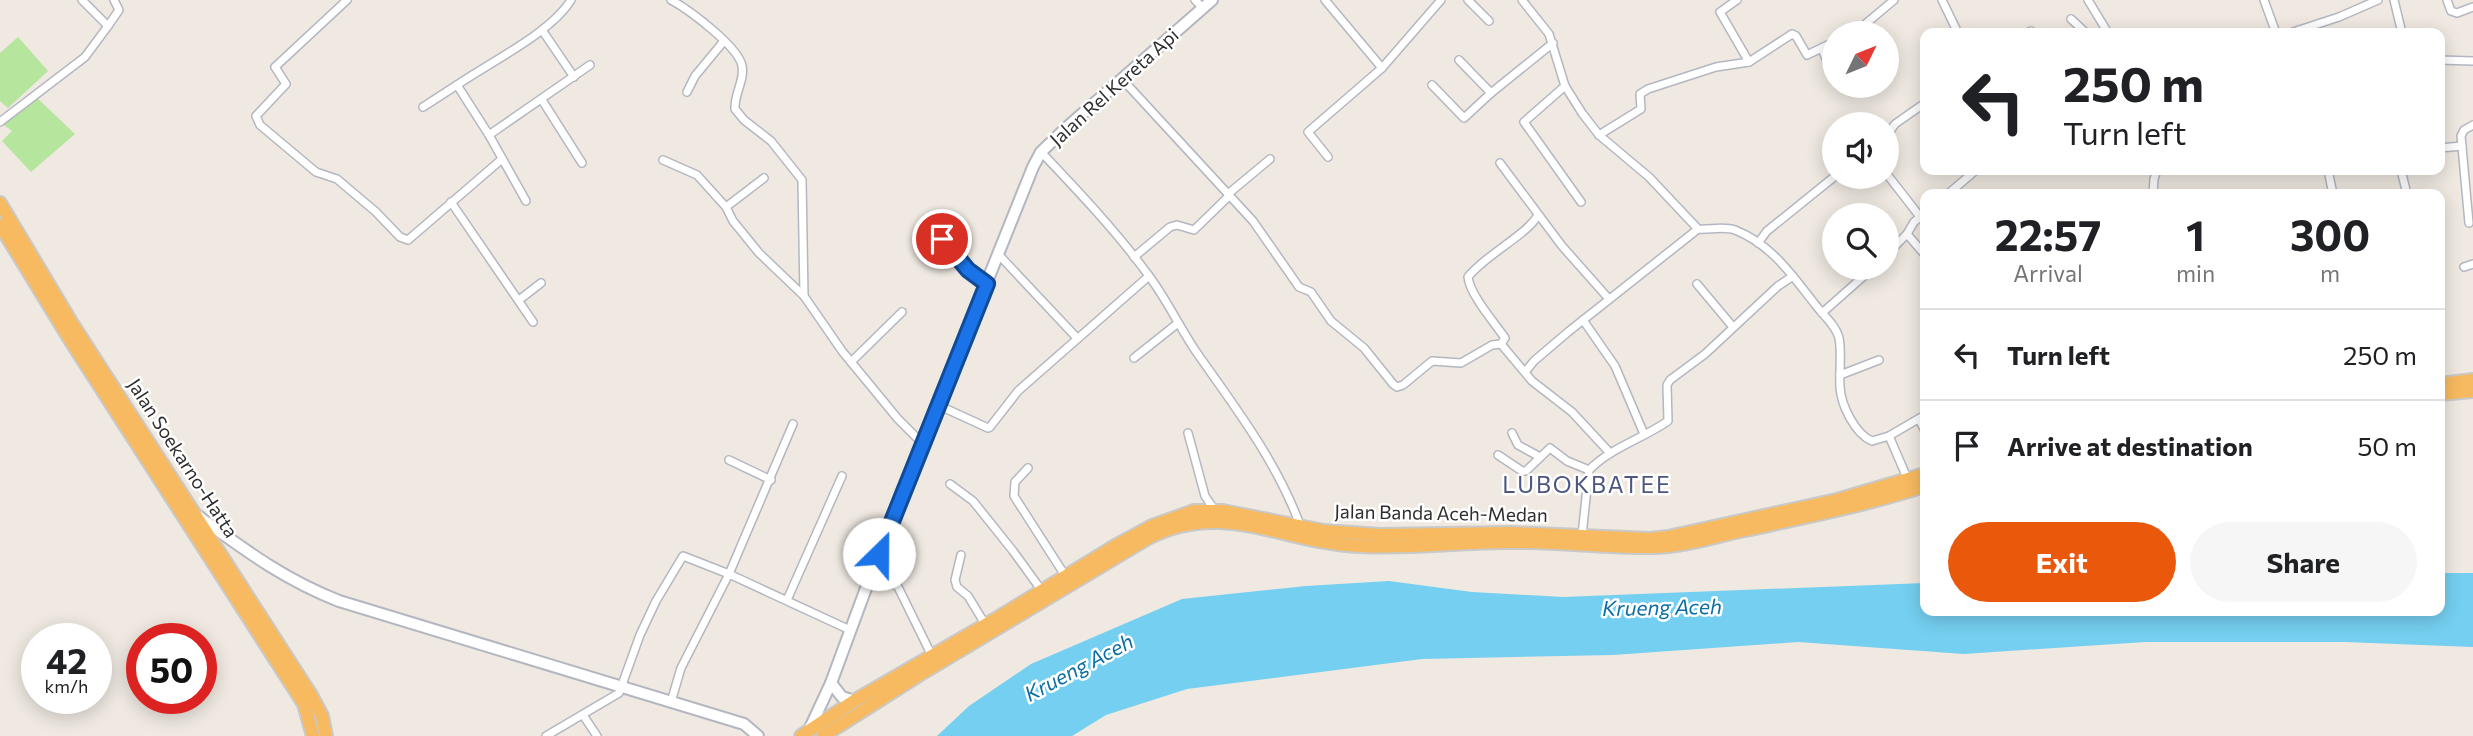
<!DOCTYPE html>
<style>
:root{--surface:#fff;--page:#f6f6f6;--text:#202124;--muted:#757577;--line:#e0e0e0;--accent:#ea580c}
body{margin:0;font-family:Commissioner,sans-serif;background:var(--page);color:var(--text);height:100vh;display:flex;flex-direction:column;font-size:26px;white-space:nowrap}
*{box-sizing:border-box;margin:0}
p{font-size:23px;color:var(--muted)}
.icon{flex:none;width:38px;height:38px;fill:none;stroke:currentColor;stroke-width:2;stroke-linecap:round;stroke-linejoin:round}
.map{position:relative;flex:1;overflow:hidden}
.sheet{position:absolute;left:1920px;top:189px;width:525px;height:427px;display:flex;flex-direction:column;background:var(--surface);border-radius:14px;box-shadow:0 4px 18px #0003}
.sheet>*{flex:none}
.top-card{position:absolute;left:1920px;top:28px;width:525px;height:147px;border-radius:14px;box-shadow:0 4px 18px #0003;background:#fff;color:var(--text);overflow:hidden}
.needle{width:46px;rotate:47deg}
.controls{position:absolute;left:1822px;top:21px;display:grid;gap:14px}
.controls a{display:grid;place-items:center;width:77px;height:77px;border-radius:50%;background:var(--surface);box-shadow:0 4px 18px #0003;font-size:35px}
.speed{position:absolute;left:21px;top:623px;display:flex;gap:14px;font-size:35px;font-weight:700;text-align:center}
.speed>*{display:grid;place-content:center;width:91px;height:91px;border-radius:50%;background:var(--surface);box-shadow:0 4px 18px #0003;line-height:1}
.speed small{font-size:18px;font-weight:400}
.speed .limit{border:10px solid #d22;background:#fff;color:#111}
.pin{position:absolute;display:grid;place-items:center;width:60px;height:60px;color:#fff;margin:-30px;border:4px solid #fff;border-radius:50%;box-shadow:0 2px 7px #0007}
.me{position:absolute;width:77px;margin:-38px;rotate:23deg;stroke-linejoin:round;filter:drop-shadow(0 0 5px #0008)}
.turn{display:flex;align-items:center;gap:24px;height:147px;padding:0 28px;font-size:32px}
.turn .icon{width:91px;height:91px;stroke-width:2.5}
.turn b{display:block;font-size:49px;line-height:60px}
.eta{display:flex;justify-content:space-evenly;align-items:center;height:119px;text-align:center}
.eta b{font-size:42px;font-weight:700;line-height:49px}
.action{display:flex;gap:14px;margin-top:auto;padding:14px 28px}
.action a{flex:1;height:80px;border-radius:42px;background:var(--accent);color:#fff;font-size:28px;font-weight:700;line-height:80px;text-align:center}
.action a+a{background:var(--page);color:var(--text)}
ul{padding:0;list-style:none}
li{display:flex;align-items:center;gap:21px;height:91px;padding:0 28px;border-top:2px solid var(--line)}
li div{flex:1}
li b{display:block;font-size:26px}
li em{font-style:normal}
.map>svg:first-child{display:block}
.green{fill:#b6e59e}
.water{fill:#75cff0}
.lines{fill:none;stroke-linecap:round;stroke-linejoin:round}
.minor-casing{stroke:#b4b7c1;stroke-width:10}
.secondary-casing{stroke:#b4b7c1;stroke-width:14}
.trunk-casing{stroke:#c9c9c9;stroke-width:16}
.minor{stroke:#fff;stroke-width:7}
.secondary{stroke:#fff;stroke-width:10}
.trunk{stroke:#f8ba60;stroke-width:12}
.route-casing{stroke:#114b97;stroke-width:18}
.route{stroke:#1a73e8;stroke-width:12}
.labels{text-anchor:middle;stroke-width:5;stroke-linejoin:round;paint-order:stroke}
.street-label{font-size:19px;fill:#2e2e2e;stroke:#fff}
.water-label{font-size:21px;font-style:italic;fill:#0d6fa3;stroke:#fff}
.quarter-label{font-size:23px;letter-spacing:2px;fill:#4d5680;stroke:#fff}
</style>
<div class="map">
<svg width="2473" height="736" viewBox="0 0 2473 736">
<rect width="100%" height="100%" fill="#efe9e1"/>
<!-- green -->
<g class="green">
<path d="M18,37L48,71L8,108L0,101V53Z"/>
<path d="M35,96L75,134L31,172L2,141L12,131L0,122Z"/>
</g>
<!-- water -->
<path class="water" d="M2440,573H2473V647L2345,642H2145L1964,654L1798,642L1613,655L1422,659L1187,689L1106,715L1072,736H937L969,706L1031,664L1182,599L1306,586L1389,581L1472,592L1563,597L1925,583V611H2440Z"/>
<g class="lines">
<!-- minor casing -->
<g class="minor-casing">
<g id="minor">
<path d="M347,0L275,67L286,84L256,116L260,125L316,172L337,179L376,212L400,237L408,240L502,159"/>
<path d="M671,0C688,9 739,47 742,66C745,80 734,94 735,109L744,120L771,141L802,180L804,296L842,351L898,419L924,445"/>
<path d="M1195,0L1203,8"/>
<path d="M1325,0L1382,68"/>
<path d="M1468,0L1489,21"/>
<path d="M1522,0L1549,34L1565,86L1582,113L1599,135L1649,177L1698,229C1710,230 1723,226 1735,230C1771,244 1792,275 1814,303C1822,314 1836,325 1839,338C1842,354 1839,371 1840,387C1841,405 1855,434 1872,441L1889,436L1908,480"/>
<path d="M1737,0L1720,12L1749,62"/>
<path d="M1942,0L1958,33"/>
<path d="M2088,0L2108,33"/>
<path d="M2264,0L2276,33"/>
<path d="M2394,0L2402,33"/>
<path d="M2447,0L2451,11L2457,13L2473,7"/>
<path d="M2071,19L2086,33"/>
<path d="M108,26L119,10L114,0"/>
<path d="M542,30L574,77"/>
<path d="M1850,33L1863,26L1894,0"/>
<path d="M2027,33L2031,31"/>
<path d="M2290,33L2339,17L2378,0"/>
<path d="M1822,49L1834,77"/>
<path d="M1459,60L1491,93"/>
<path d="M2440,60L2473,61"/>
<path d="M1122,79L1253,221L1299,287L1311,292L1331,321L1364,348L1393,384L1397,387L1403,385L1432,361L1461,363L1492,345L1501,344L1532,381L1572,412L1610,453"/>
<path d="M1432,85L1464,118L1491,93L1553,43"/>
<path d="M1565,86L1524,122L1581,202"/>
<path d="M687,92L695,76L724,41"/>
<path d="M542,100L582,163"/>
<path d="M423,107L457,85"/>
<path d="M0,122L85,57L108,26L82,0"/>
<path d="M489,135L590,65"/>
<path d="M1599,135L1641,109L1640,94L1648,89L1716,67L1749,62L1792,34L1796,36L1807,55L1834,42"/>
<path d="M1886,137L1895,124L1925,103"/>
<path d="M2440,148L2462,146"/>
<path d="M1041,152C1078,191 1117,232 1149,276C1167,300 1180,328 1197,353C1235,407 1277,462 1300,525"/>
<path d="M1328,157L1308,132L1382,68L1441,0"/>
<path d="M663,160L697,175L726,207L733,221L759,253L804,296"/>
<path d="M1500,163L1562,246L1609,299"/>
<path d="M2328,170L2333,194"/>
<path d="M2401,170L2407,194"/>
<path d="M1886,173L1921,218"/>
<path d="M1228,194L1270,159"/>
<path d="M1948,194L1976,170"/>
<path d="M2153,194L2154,179L2157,170"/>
<path d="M526,201L489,135L457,85C490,62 551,33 571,0"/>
<path d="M451,202L533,322"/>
<path d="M726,207L764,178"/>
<path d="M1925,213L1914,222L1907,234L1925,255"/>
<path d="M927,220L968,270L987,284"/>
<path d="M2469,223L2461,136L2464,130L2473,125"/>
<path d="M1758,243L1767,231L1834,177"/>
<path d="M999,255L1077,338"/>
<path d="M1886,255L1907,234"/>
<path d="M1134,257L1170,227L1177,225L1194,230L1229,196"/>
<path d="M2464,267L2473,264"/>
<path d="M1697,284L1733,327"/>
<path d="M519,300L541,283"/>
<path d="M1822,313L1873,268"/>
<path d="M1583,320L1615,366L1644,434"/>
<path d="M1501,344L1505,338C1494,322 1470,295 1468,277C1485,255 1527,235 1538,215"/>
<path d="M1134,358L1178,323"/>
<path d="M851,362L902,312"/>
<path d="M1525,372L1534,361L1568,332L1698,229"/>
<path d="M1840,375L1879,360"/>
<path d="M940,406L988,428L990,427L1018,391L1149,276"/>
<path d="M1919,419L1925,431"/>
<path d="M1188,433L1205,496L1214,509"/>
<path d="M1512,433L1518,445L1540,457"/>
<path d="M1889,436L1925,415"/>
<path d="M1498,455L1522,471H1526L1550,448L1567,461L1589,470"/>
<path d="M729,460L771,480"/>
<path d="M1028,468L1015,482L1014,496L1066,577"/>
<path d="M950,484L973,501L1013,551L1042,591"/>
<path d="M1582,535L1589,470C1612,447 1642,439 1668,421L1667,385L1670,380L1705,354L1778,286L1793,276"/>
<path d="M961,555L955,580L957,587L968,596L985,624"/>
<path d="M872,572L898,587L931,654"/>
<path d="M787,600L842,476"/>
<path d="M671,702L681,668L729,574L793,424"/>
<path d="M583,715L597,736"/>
<path d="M546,736L619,693L640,635L656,601L683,556L729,574L850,630"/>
</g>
</g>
<!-- secondary casing -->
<g class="secondary-casing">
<g id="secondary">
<path d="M198,516C245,550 283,579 339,601L744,724L758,736"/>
<path d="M831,683L842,697L854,701"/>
<path d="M810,728L831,683L872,572L940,406L962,344L1033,167L1041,152L1065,129L1212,0"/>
</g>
</g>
<!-- trunk casing -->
<g class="trunk-casing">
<g id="trunk">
<path d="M0,203L71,322L311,695L322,716L326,736"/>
<path d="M0,225L71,341L304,704L313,736"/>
<path d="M2440,384L2473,380"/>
<path d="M2440,394L2473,391"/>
<path d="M801,736L854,701L994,620L1115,546L1152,526L1194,511H1223L1324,531L1380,535L1510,533L1650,539L1668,537L1837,500L1925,474"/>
<path d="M823,736L919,675L1148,538C1224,499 1282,543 1360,546C1409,549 1459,542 1508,542C1557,541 1607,548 1656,547C1686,546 1716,536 1745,530C1805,517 1866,505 1925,486"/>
</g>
</g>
<!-- minor -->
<use href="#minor" class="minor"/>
<!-- secondary -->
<use href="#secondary" class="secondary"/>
<!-- trunk -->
<use href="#trunk" class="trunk"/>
</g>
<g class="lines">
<!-- route casing -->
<g class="route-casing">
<path id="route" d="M879,554L987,284L968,270L942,239"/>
</g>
<!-- route -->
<use href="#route" class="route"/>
</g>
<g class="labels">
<!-- street labels -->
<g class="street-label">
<text transform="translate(1114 87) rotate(-42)" y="7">Jalan Rel Kereta Api</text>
<text transform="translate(183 458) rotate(57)" y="7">Jalan Soekarno-Hatta</text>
<text transform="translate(1441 513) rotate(1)" y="7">Jalan Banda Aceh-Medan</text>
</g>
<!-- water labels -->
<g class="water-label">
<text transform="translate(1662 608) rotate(-1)" y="7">Krueng Aceh</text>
<text transform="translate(1079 668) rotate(-28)" y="7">Krueng Aceh</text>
</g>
<!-- quarter labels -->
<g class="quarter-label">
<text x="1587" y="493">LUBOKBATEE</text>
</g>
</g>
</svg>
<div class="controls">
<a><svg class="needle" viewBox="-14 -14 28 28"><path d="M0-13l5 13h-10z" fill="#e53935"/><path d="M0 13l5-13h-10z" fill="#757577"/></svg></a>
<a><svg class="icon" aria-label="sound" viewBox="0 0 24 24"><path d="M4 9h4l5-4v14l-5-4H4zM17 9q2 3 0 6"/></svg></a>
<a><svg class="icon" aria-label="search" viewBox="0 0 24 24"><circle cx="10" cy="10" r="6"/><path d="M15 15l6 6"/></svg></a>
</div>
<div class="speed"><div>42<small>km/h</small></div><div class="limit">50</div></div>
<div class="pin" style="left:942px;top:239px;background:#d93025"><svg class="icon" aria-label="arrive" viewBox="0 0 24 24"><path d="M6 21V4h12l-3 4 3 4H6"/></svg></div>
<svg class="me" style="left:879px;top:554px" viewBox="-20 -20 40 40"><circle r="19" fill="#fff"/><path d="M0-13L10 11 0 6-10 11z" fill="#1a73e8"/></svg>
<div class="top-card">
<div class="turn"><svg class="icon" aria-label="left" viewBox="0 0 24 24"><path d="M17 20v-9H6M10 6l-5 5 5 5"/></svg><div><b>250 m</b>Turn left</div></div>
</div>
<section class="sheet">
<div class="eta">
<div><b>22:57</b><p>Arrival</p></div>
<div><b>1</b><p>min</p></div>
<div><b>300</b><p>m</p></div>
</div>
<ul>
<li><svg class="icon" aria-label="left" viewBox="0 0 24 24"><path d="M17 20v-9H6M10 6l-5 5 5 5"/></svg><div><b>Turn left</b></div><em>250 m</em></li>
<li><svg class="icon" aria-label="arrive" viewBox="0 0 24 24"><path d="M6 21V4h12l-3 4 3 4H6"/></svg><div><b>Arrive at destination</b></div><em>50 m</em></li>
</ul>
<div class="action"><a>Exit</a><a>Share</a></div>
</section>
</div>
